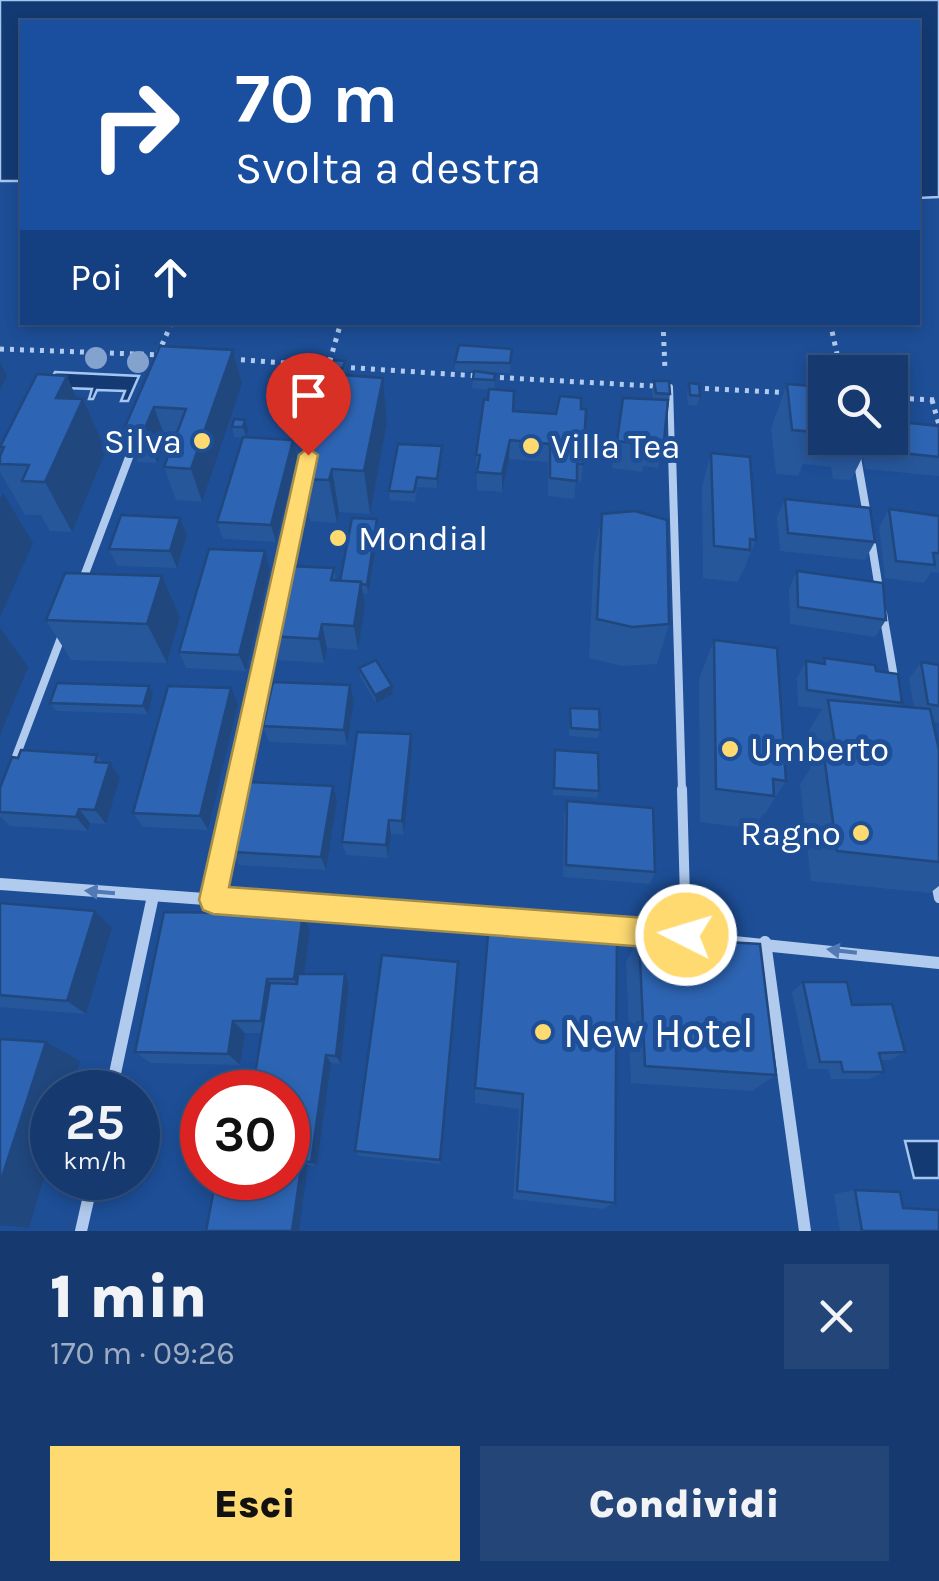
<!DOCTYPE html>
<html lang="it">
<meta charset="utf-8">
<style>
:root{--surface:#163a70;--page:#234578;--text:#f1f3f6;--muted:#9eadc3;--line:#355483;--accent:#feda70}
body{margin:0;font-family:Karla,sans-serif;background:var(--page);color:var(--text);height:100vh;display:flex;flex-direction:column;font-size:38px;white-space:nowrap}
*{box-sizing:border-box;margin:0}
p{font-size:32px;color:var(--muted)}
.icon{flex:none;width:55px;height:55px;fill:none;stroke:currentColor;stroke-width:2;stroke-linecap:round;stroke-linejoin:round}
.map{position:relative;height:1231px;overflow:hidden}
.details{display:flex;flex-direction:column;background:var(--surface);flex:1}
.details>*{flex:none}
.top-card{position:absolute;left:20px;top:20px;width:900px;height:305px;border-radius:0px;box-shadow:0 5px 15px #0003,0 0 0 2px var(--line);background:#1a4fa0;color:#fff;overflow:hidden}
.buttons{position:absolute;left:808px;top:355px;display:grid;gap:20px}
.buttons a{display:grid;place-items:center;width:100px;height:100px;border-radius:0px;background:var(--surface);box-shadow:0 5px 15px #0003,0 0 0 2px var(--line);font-size:50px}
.speed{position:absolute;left:30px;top:1070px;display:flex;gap:20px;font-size:50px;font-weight:700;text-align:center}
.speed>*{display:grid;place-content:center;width:130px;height:130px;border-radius:50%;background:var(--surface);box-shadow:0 5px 15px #0003,0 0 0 2px var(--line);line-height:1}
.speed small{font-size:25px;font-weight:400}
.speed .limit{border:15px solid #d22;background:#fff;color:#111}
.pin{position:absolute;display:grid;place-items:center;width:85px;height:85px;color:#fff;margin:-102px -42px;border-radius:50% 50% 50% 0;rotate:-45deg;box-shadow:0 0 10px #0007}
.pin .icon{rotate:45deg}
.me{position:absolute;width:110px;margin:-55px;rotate:275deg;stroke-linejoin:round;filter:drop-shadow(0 0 8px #0008)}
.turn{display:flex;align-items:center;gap:35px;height:210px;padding:0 50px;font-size:45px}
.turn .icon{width:130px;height:130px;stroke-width:2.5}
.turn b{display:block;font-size:70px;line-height:85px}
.then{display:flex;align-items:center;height:95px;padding:0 50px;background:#0003;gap:20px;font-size:38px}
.round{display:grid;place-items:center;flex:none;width:105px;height:105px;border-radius:0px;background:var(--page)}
.head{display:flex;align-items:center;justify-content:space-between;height:170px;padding:0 50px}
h1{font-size:60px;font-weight:800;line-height:75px}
.button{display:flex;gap:20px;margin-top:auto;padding:20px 50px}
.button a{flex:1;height:115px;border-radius:0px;background:var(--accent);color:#111;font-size:40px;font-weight:800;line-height:115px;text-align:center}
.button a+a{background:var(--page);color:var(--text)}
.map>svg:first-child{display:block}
.water{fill:#143a74;stroke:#a5c6f1;stroke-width:2.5}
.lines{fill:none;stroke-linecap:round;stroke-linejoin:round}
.path{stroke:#b1cbef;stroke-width:5;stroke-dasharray:4 6;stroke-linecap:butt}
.service-far2{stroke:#b1cbef;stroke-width:6}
.service-far1{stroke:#b1cbef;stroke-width:8}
.service{stroke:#b1cbef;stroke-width:10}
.minor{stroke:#b1cbef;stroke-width:12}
.tree{fill:#84a2ce}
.wall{fill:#27579b}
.shaded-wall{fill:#20477e}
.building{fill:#2d65b4;stroke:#20477e;stroke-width:2.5}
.oneway{fill:#517ab5}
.route{fill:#feda70;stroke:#a58e49;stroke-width:2.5}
.poi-dot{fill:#feda70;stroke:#1d4e96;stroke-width:4}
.labels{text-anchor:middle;stroke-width:10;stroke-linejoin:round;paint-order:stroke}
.poi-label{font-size:35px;fill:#fff;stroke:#1d4e96;text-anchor:start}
.near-poi-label{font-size:42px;fill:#fff;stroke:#1d4e96;text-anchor:start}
</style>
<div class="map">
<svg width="939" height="1231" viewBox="0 0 939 1231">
<rect width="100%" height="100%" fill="#1d4e96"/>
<!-- water -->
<g class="water">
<path d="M0,0H939V197L918,198V22H22V181H0Z"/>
<path d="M55,372L139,376L128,401H121L125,391L97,390L93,399H89L92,389L63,388L42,397Z"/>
<path d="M905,1141H939V1178H914Z"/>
</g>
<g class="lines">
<!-- path -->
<g class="path">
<path d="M663,322L665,370"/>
<path d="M830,322L841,372"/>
<path d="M0,349L164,355"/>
<path d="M158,354L172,322"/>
<path d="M231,359L313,365"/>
<path d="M341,367L478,376"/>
<path d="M327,371L341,322"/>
<path d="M490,377L653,386"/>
<path d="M695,388L792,393"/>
<path d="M890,398L939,400"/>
<path d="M932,400L939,425"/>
</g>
<!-- service-far2 -->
<g class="service-far2">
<path d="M670,387L672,455"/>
<path d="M315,427L323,387"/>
<path d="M854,438L857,455"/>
<path d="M130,455L135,443"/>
</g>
<!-- service-far1 -->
<g class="service-far1">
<path d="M672,452L682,791"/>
<path d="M856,452L867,515"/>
<path d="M871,539L879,589"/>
<path d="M83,579L131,452"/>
<path d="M883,613L895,683"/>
<path d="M12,767L62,635"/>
<path d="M236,791L303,480"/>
</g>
<!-- service -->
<g class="service">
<path d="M682,789L686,935"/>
<path d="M935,878L939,898"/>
<path d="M213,900L237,789"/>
</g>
<!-- minor -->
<g class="minor">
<path d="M0,884L587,927L939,963"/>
<path d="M765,942L805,1231"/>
<path d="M111,1092L153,896"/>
<path d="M81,1231L93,1178"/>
</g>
</g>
<!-- trees -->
<g class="tree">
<circle cx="96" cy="358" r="11"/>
<circle cx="138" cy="362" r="11"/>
</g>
<!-- wall -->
<g class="wall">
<path d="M512,349L510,373L482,372L495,374L494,390L513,411L583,464L581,482H576L574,499L548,496V462L509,459L502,492L477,490L476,455L489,390L472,388L474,372L455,371V362Z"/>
<path d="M233,350L242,384L202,502L176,500L164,467L174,441L166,440L157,463L138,462L124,429Z"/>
<path d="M345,361L346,370L345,375L383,378L387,422L370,514L339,512L337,523L310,521L301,479L334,375L332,368Z"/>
<path d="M321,373L318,385L303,384L301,375Z"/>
<path d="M654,381L670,394L664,441L658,468L643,466L642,472L612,468L623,398L653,400L652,390Z"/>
<path d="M689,383L700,396L697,406L688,405L687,393Z"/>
<path d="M787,384L825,387V438H890L939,426V476L865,469L863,456L851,480L833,479L831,467L803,464L798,476L776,474L771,428Z"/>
<path d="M890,394L900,408L895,418L890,417Z"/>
<path d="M77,399H83L106,451L72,532L50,531L41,515H25L0,472V456L2,452L0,447Z"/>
<path d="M245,420L248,429L246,437H234L232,427Z"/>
<path d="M293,440L297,458L276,542L223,539L217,522Z"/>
<path d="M442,446V455L437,488L417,487L415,502L390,500L389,491Z"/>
<path d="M711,453L756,540L743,572H742L738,582L703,578L702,486Z"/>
<path d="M785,499L875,542L865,560L780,551L777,517Z"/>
<path d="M889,509L939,516V573L931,572L924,583L885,578L879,527Z"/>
<path d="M602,514L669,624L657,664L622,666L589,658L594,556Z"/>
<path d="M180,518L187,535L177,568L117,566L109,549Z"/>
<path d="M379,529L368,594L363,593L365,607L358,650L327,648L324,663L277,660L270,636L334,568L336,581H340Z"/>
<path d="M265,551L270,569L246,671L186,668L179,652Z"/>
<path d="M797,571L886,620L875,637L790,624L789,589Z"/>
<path d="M162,576L180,617L167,663L71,660L46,620Z"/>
<path d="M714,640L786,781L765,814H763L753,829L700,822L699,679Z"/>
<path d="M824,658L876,671L902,703L899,706L914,708L909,679L921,662L939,665V723L933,722L939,750V886L930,893L811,881L800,784L810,769L805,737L822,709L798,706L797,678L806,661L821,664Z"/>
<path d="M359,668L392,686L393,694L376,703L360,676Z"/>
<path d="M149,686L153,694L148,714L56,711L50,703Z"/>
<path d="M354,701L347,745L269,742L263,726Z"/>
<path d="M238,704L208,830L143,827L133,813Z"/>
<path d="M570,708L600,730L598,738L569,736Z"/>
<path d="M411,734L412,749L404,835L391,834L388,858L346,855L342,842Z"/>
<path d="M555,750L599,791L597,798L553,795Z"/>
<path d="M97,755L103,763L120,778L106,824L90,823L88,831L10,826L0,816V788Z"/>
<path d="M337,801L326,870L239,865L232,852Z"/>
<path d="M567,801L655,872L650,884L563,877L564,815Z"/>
<path d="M0,903L112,928L86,1014L0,1007Z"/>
<path d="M303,914L310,931L305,974L349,984L341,1064L331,1063L317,1166L308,1165L288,1178L262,1033H245L240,1065L151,1063L135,1052Z"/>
<path d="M617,936L615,1203L602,1209L513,1199L519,1109L475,1103V1088Z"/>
<path d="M639,937L776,1075L752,1091L631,1083L626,962Z"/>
<path d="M458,972L441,1164L359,1156L355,1151Z"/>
<path d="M803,982L852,1005L905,1052L890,1060H881L884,1072L869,1079H831L828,1069H808L792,992Z"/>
<path d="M855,1190L903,1208L939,1231H840L834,1194Z"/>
</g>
<!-- shaded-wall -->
<g class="shaded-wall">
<path d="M233,350L242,384L202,502L191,469Z"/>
<path d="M0,362L7,376L0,390Z"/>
<path d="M320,363L321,373L318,385L316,375Z"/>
<path d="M67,376L80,406L83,399L106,451L72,532L45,482L56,398Z"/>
<path d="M383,378L387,422L370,514L364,471Z"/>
<path d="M154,407L166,440L157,463L144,430Z"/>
<path d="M245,420L248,429L246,437L243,427Z"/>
<path d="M293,440L297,458L276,542L271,525Z"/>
<path d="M510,440L509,459L502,492V474Z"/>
<path d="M442,446V455L437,488V479Z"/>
<path d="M332,469L339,512L337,523L329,480Z"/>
<path d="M3,493L33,543L0,617V499Z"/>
<path d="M180,518L187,535L177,568L170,551Z"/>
<path d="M377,519L379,529L368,594L367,585Z"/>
<path d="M265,551L270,569L246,671L239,655Z"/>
<path d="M162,576L180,617L167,663L147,624Z"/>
<path d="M361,582L365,607L358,650L354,626Z"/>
<path d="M322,624L327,648L324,663L319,639Z"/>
<path d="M0,628L28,667L0,735Z"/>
<path d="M350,685L354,701L347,745L344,730Z"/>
<path d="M149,686L153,694L148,714L143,706Z"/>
<path d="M392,686L393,694L376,703L375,695Z"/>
<path d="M231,688L238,704L208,830L200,816Z"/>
<path d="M411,734L412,749L404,835L402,821Z"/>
<path d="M110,763L120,778L106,824L95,810Z"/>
<path d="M333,786L337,801L326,870L321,857Z"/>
<path d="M79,809L90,823L88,831L76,817Z"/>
<path d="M389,820L391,834L388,858L386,845Z"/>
<path d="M95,911L112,928L86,1014L67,1001Z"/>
<path d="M303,914L310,931L302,993L294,979Z"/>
<path d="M458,962V972L441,1164L440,1160Z"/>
<path d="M345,974L349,984L341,1064L336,1056Z"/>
<path d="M267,979L277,993L271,1034L261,1021Z"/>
<path d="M233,1021L245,1033L240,1065L228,1054Z"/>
<path d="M46,1042L80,1061L70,1092H52V1150L29,1228L0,1225V1183Z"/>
<path d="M326,1055L331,1063L317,1166L311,1162Z"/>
<path d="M302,1161L308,1165L299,1231H292Z"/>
</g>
<!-- building -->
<g class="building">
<path d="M459,345L512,349L510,363L455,362Z"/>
<path d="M160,346L233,350L191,469L164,467L186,409L154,407L144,430L124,429Z"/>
<path d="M334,360L345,361L343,368H332Z"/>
<path d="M305,362L320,363L316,375H301Z"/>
<path d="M474,371L495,374L494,380L473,379Z"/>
<path d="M37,374L67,376L56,398L83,399L45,482L22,481L29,465L0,464V456L4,447H0Z"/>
<path d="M328,374L383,378L364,471L332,469L329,480L301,479Z"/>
<path d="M654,381H669L670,394L656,393Z"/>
<path d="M689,383L699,384L700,396L690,395Z"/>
<path d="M787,384L825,387V421L814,420L816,432L792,430Z"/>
<path d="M489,389L514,391L513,411L556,414L560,396L581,398V409H586L583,464H577V481L550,478V444L510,440L502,474L477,472L480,455H476L484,399L488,400Z"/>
<path d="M890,394L896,395L900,408H890Z"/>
<path d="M623,398L668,400L664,441L648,439V445L617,441Z"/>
<path d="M234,419L245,420L243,427H232Z"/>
<path d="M890,421L939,426V457L874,450L872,438H890Z"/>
<path d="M243,437L293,440L271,525L217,522Z"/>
<path d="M398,444L442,446L437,479L417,477L414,492L389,491Z"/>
<path d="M711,453L750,457L756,540L750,539V550L714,546Z"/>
<path d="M785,499L870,508L875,542L788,533Z"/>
<path d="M889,509L939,516V553H933L935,565L896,561Z"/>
<path d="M635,511L667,520L669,624L632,627L597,619L602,514Z"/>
<path d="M121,515L180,518L170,551L109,549Z"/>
<path d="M352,518L377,519L367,585L361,584V582L340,581Z"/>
<path d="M209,549L265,551L239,655L179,652Z"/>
<path d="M287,566L334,568L331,580L361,582L354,626L322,624L319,639L270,636Z"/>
<path d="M797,571L883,583L886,620L798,607Z"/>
<path d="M65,573L162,576L147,624L46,620Z"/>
<path d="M714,640L777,648L786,781L773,779L774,796L716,789Z"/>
<path d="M824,658L875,665L876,671L898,674L902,703L807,690L806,661L825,664Z"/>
<path d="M376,660L392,686L375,695L359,668Z"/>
<path d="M921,662L939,665V706L928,704Z"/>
<path d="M273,682L350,685L344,730L263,726Z"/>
<path d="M57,683L149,686L143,706L50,703Z"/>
<path d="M168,686L231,688L200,816L133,813Z"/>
<path d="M828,700L930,709L939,750V862L837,851L823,749L836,750Z"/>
<path d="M570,708L599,709L600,730L571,728Z"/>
<path d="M357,732L411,734L402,821L389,820L386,845L342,842Z"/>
<path d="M21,750L97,755L95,762L110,763L95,810L79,809L76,817L0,812V788L12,757L18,758Z"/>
<path d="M555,750L598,753L599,791L554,788Z"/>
<path d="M248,782L333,786L321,857L232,852Z"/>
<path d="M567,801L653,808L655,872L566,865Z"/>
<path d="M0,903L95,911L67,1001L0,995Z"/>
<path d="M164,912L303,914L294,979H267L261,1021H233L228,1054L135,1052Z"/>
<path d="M489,923L617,936L615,1203L517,1191L523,1094L475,1088Z"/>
<path d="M639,937L760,944L776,1075L645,1066Z"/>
<path d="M382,955L458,962L440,1160L355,1151Z"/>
<path d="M298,974H345L336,1056L326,1055L311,1162L302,1161L292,1231H206L216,1178H288V1092H252L270,983L297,984Z"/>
<path d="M803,982H847L852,1005L892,1004L905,1052L879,1053L884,1072H843L841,1062H820Z"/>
<path d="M0,1039L46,1042L0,1183Z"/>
<path d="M855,1190L900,1192L903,1208L939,1210V1231H862Z"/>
</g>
<!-- one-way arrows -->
<defs><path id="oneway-solid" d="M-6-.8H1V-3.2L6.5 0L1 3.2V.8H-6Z" transform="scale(2.5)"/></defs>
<g class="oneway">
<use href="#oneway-solid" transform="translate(100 892) rotate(-175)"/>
<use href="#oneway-solid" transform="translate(842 951) rotate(-173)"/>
</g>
<!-- route -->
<path class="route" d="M308,448L318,455L229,887L686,921L696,925L700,935L696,945L686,950L213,914L203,910L199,900L299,455Z"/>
<!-- markers -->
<g class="poi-dot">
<circle cx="202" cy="441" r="10"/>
<circle cx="531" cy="446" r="10"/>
<circle cx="338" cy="538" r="10"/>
<circle cx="730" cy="749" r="10"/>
<circle cx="861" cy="833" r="10"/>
<circle cx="543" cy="1032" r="10"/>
</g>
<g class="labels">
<!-- poi labels -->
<g class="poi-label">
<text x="182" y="453" text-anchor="end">Silva</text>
<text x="551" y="458">Villa Tea</text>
<text x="358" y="550">Mondial</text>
<text x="750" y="761">Umberto</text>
<text x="841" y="845" text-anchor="end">Ragno</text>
</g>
<!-- near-poi labels -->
<g class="near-poi-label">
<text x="563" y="1047">New Hotel</text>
</g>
</g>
</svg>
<div class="buttons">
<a><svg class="icon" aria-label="search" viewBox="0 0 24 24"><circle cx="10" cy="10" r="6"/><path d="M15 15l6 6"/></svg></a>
</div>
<div class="speed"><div>25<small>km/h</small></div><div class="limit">30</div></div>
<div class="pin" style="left:308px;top:455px;background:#d93025"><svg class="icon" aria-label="arrive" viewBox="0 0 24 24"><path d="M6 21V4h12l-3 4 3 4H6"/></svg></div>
<svg class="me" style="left:686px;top:935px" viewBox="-20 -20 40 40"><circle r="17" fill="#feda70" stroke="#fff" stroke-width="3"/><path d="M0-11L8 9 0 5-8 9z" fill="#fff"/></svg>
<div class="top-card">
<div class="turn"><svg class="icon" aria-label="right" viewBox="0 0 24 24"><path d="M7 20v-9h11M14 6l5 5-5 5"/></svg><div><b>70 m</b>Svolta a destra</div></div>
<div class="then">Poi<svg class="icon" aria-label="ahead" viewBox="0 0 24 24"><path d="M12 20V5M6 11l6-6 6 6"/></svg></div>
</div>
</div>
<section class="details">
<div class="head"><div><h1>1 min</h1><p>170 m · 09:26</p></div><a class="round"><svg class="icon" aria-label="close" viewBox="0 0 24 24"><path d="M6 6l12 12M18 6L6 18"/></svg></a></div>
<div class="button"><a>Esci</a><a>Condividi</a></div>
</section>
